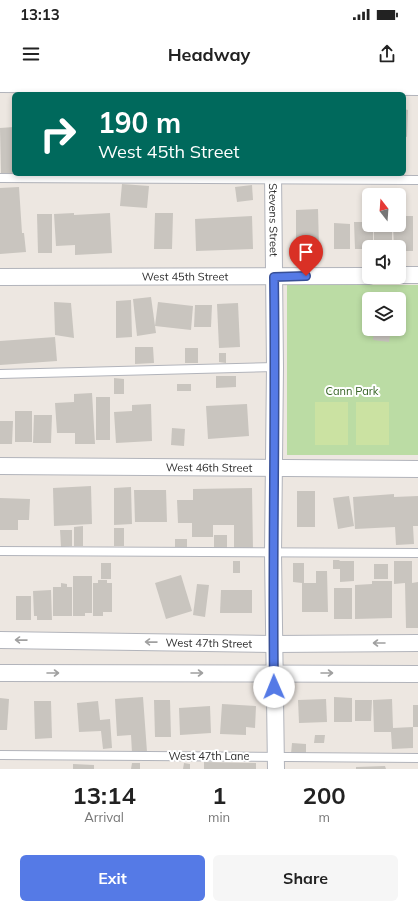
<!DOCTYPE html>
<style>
:root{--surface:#fff;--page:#f6f6f6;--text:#222;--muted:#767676;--accent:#557ae6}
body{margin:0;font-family:Mulish,sans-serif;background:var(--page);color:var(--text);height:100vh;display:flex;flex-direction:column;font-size:15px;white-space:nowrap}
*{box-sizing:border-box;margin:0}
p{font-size:13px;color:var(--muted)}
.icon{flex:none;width:22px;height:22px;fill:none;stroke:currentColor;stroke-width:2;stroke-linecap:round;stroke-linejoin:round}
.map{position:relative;height:689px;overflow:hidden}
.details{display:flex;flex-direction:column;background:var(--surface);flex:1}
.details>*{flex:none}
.banner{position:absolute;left:12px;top:12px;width:394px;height:84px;border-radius:6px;box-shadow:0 2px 6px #0003;background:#00695c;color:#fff;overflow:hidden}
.needle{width:26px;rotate:343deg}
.fabs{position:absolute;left:362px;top:108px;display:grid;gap:8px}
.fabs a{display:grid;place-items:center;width:44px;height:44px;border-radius:6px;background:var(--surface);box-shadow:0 2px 6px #0003;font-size:20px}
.pin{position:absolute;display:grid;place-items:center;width:34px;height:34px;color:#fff;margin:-41px -17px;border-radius:50% 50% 50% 0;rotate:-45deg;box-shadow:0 0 4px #0007}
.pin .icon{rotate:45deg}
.me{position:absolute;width:44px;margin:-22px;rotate:359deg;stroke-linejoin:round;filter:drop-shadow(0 0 3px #0008)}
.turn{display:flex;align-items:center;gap:14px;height:84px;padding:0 20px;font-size:18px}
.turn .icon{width:52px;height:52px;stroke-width:2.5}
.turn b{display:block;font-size:28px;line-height:34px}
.eta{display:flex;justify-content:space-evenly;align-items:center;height:68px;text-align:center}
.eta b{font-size:24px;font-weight:700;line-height:28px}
.button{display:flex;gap:8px;margin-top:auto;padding:8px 20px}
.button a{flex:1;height:46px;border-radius:6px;background:var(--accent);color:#fff;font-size:16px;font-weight:700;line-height:46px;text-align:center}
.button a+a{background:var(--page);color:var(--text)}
.status{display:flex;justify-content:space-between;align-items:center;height:28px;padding:0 20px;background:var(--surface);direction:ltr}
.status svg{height:11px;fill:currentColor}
header{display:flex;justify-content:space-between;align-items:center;height:52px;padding:0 20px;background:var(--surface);font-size:18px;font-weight:700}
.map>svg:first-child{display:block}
.green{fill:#bbdca4;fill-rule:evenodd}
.pitch{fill:#cbe2a2}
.building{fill:#c9c5bf}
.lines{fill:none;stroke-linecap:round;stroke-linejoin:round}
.lane-casing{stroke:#b2b4bb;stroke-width:10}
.street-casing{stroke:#b2b4bb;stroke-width:18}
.lane{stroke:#fff;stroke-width:8}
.street{stroke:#fff;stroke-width:16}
.oneway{stroke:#a0a0a0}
.route-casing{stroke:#374f96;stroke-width:10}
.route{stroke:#557ae6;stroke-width:7}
.labels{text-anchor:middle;stroke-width:4;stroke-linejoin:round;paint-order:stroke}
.street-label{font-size:11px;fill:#2d2d2d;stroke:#fff}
.park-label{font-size:11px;fill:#356324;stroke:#fff}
</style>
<div class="status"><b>13:13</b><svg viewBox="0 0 49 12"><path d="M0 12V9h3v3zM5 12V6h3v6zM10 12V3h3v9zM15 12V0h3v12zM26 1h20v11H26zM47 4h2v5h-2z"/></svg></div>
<header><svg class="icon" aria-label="menu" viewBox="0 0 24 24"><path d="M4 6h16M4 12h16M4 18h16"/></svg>Headway<svg class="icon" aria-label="share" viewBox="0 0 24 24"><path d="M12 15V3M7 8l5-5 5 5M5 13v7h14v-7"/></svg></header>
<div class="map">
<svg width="418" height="689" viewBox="0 0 418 689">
<rect width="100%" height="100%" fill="#ede7e1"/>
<!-- green -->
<path class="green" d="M287,205H418V375H287ZM369,219H399V249H369Z"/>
<!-- pitch -->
<g class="pitch">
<rect x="315" y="322" width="33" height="43"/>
<rect x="356" y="322" width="33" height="43"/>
</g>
<!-- building -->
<g class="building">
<path d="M404,29L408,30L407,57L404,56Z"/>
<path d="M14,47V93H1L0,48Z"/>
<path d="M122,104L149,106L147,128L120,126Z"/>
<path d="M252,105L253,120L237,122L235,107Z"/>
<path d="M19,107L22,153H24L26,172L0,174V108Z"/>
<path d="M318,129L319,167L296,168V130Z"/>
<path d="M74,133V135L110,133L112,173L75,175V165L56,166L54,134Z"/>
<path d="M155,133H173L172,169H154Z"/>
<path d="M37,134H52V173H38Z"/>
<path d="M252,136L253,169L196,171L195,139Z"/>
<path d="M399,136H413V171H399V167H394L393,145H399Z"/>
<path d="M354,142H369V145H373V167H369V169H355Z"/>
<path d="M334,143L350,144V169H334Z"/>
<path d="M374,145H392V165H388V167H374Z"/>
<path d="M151,217L156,253L137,256L133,219Z"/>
<path d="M131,220L132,257L116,258V221Z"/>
<path d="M54,222L71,223L74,258L55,255Z"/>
<path d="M158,222L193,226L191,250L155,246Z"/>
<path d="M238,223L240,267L219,268L217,224Z"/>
<path d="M195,225H212L211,247H194Z"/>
<path d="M374,249H391L389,262L373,260Z"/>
<path d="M55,257L57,281L0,285V261Z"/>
<path d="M135,267H153L154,283L135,284Z"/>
<rect x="185" y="268" width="13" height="15"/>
<path d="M219,273H226V283L219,282Z"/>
<path d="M216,296H236V307L216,308Z"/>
<path d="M114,298L124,299V314H114Z"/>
<rect x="177" y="304" width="14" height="7"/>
<path d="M92,313L95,364H75V353H57L55,323L74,322V314Z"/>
<rect x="96" y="317" width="14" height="43"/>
<path d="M151,324L152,361L116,363L114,332L132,331V325Z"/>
<path d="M247,324L249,356L208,359L206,326Z"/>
<rect x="15" y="331" width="17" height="31"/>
<path d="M34,335H52L51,363H33Z"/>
<path d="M0,341H13L12,364H0Z"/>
<path d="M172,348L185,349L184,366L171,365Z"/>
<path d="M91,406L92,444L54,446L53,408Z"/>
<path d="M131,407L132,444L114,445V408Z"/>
<path d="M252,408L253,470H234V445H213V457H192V443H178L177,420H193V409Z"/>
<path d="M134,410H166L167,442H135Z"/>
<rect x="297" y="411" width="18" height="36"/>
<path d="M394,414V417L418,416V446H413L414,464L396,465L395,447L355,449L353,417Z"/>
<path d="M349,416L354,446L338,449L333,418Z"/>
<path d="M0,418L30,419L29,440H18V450H0Z"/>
<path d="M83,446V466H74V447Z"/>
<rect x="114" y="448" width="10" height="18"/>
<path d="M60,450H72V466L61,467Z"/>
<rect x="214" y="455" width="13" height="13"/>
<path d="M175,459H187V467L175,468Z"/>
<path d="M333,480H339L340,481H354V501L340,502V489H333Z"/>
<rect x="233" y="481" width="7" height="12"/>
<path d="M394,481H412V503L418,502V548H406L405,503L394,504Z"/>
<rect x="101" y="483" width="10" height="16"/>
<path d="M293,483H304V503H316V491H327L328,532H302V503L293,502Z"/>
<rect x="374" y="484" width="14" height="15"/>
<path d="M181,495L192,531L166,539L155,503Z"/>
<path d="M73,496H92V533H85V536H73Z"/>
<path d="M98,500H107V503H112V532H103V536H93V503H98Z"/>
<path d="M372,501H392V538L355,539V505L372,504Z"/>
<path d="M61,503L67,504V507H72V536H53V507H61Z"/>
<path d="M197,504L209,505L205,537L193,535Z"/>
<rect x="334" y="508" width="18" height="31"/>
<path d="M51,510L52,540H37V536H34L33,511Z"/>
<path d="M221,510H252V533H220Z"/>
<rect x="16" y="516" width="15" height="24"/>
<path d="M143,617L147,672L132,673L131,655L117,656L115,619Z"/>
<path d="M334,617L352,618V642H334Z"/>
<path d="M0,618L9,619L7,650H0Z"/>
<path d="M326,619L327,642L299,643L298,620Z"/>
<path d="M392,619L393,648L413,647V668L392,669L391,652H374L373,620Z"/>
<path d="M154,620H170L171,657H155Z"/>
<path d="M355,620H372L371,641H355Z"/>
<path d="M34,621H51L52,658L35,659Z"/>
<path d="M98,621L100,640L110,639L112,668L103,669L101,651L79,652L77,623Z"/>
<path d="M222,624L256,626L255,648L246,647V655L220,654Z"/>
<rect x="413" y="625" width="5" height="22"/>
<path d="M210,626L211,653L180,655L179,628Z"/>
<path d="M315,655H325L324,663H314Z"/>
<path d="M292,663L306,664V675L291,674Z"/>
<path d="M204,682L256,683V689H204Z"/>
<path d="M132,683H140V689H131Z"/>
<path d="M184,683L190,684V689H183Z"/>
<path d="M73,684L94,685V689H73Z"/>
<path d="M385,686L386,689H356V687Z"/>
</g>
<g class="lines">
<!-- lane casing -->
<g class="lane-casing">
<g id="lane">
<path d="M0,98L418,100"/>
<path d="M0,294L275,287"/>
<path d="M0,471L418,473"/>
<path d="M0,675L418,678"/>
</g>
</g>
<!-- street casing -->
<g class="street-casing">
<g id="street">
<path d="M0,4L418,7"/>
<path id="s1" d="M273,94L275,287L273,473L276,689"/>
<path d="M399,195H418"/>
<path id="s2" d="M0,197L369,196"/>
<path id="s3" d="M0,386L418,389"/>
<path id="s4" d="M0,560L274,564L418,563"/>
<path d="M0,593L418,594"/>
</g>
</g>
<!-- lane -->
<use href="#lane" class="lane"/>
<!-- street -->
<use href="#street" class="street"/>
</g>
<!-- one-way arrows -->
<defs><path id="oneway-shaft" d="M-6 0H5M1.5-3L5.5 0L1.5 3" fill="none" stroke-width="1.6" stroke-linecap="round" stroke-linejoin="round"/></defs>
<g class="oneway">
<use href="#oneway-shaft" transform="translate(21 560) rotate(-179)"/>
<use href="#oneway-shaft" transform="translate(151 562) rotate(-179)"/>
<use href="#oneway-shaft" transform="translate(379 563) rotate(180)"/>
<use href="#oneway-shaft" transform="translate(53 593)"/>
<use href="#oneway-shaft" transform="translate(197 593)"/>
<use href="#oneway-shaft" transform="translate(327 593)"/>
</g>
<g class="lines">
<!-- route casing -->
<g class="route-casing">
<path id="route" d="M274,607C272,470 276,333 274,197L306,196"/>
</g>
<!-- route -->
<use href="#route" class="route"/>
</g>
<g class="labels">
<!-- street labels -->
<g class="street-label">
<text dy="4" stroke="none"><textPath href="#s1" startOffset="46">Stevens Street</textPath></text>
<text dy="4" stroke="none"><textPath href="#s2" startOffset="185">West 45th Street</textPath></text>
<text dy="4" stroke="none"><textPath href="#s3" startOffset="209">West 46th Street</textPath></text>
<text dy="4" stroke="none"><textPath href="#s4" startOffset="209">West 47th Street</textPath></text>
<text x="209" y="680">West 47th Lane</text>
</g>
<!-- park labels -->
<g class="park-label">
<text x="352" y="315">Cann Park</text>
</g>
</g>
</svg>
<div class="fabs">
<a><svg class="needle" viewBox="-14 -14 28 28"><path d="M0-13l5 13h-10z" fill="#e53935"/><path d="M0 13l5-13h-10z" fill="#767676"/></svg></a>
<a><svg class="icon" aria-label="sound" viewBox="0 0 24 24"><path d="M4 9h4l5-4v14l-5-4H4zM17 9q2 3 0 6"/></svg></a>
<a><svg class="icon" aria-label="layers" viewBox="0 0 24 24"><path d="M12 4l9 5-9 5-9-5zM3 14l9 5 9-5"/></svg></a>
</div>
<div class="pin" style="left:306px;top:196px;background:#d93025"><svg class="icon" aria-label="arrive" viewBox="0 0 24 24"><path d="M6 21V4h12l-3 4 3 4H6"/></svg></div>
<svg class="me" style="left:274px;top:607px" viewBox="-20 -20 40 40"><circle r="19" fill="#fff"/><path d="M0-13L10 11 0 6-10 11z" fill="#557ae6"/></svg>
<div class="banner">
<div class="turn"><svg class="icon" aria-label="right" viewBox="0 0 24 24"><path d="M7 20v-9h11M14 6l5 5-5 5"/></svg><div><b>190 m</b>West 45th Street</div></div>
</div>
</div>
<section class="details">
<div class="eta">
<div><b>13:14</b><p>Arrival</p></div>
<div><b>1</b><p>min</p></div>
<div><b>200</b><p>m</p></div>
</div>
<div class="button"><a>Exit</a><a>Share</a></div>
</section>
